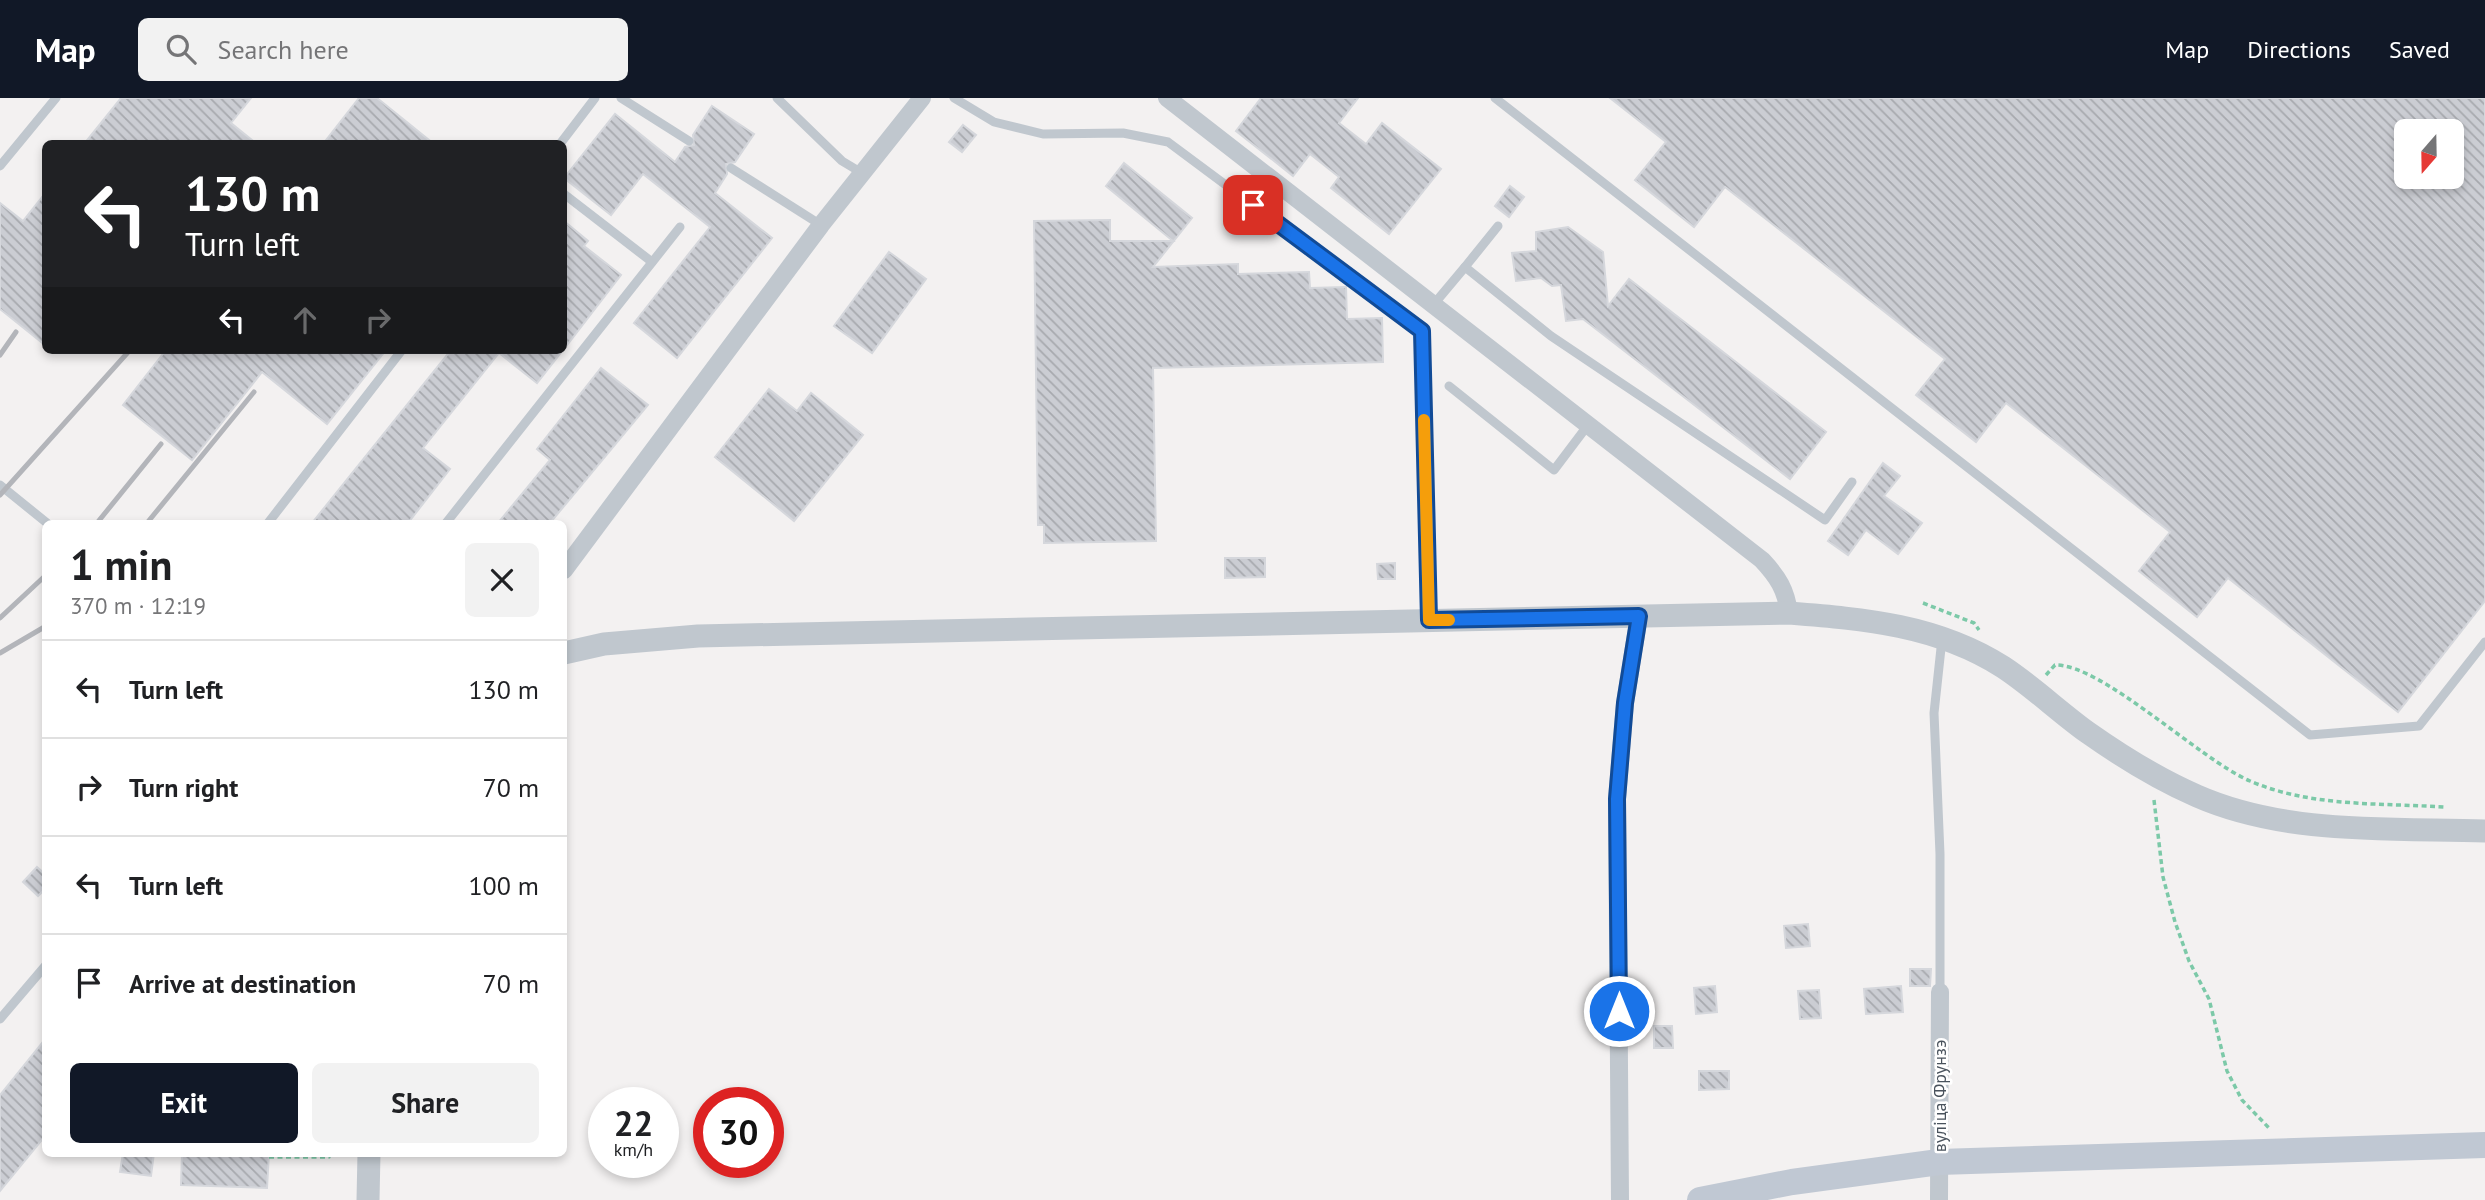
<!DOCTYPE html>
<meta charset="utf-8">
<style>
:root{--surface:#fff;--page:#f2f2f2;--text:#202124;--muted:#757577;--line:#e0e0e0;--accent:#111827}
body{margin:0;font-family:"PT Sans",sans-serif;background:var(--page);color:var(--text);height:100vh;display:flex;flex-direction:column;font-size:26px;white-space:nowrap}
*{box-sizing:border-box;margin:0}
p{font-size:23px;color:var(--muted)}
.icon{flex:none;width:38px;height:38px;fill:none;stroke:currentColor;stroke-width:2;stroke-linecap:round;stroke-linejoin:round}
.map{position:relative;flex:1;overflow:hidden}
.sheet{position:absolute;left:42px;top:422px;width:525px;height:637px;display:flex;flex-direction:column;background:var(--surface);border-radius:10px;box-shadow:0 4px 10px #0003}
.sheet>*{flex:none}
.guide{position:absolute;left:42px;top:42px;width:525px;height:214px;border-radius:10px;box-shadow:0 4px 10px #0003;background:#202124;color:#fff;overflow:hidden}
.needle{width:46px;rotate:200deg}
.buttons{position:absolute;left:2394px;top:21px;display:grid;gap:14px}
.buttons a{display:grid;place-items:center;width:70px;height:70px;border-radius:10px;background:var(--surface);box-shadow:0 4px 10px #0003;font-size:35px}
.speed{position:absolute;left:588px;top:989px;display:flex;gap:14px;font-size:35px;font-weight:700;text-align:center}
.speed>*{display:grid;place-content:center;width:91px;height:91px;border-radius:50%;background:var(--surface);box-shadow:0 4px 10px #0003;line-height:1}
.speed small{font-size:18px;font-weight:400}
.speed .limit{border:10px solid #d22;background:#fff;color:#111}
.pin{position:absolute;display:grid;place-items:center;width:60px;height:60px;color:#fff;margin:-30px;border-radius:14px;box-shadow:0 4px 10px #0006}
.me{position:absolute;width:77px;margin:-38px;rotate:0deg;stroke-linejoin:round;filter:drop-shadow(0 0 5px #0008)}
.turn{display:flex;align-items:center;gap:24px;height:147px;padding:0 28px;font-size:32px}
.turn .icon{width:91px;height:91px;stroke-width:2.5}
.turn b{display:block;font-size:49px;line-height:60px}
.lanes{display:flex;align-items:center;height:66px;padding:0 28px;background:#0003;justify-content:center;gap:35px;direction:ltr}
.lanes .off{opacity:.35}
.round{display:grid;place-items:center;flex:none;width:74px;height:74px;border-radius:10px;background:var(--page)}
.overview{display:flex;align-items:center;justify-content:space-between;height:119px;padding:0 28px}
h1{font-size:42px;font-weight:600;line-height:52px}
.cta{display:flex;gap:14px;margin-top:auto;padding:14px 28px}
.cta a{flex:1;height:80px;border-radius:10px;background:var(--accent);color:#fff;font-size:28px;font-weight:600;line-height:80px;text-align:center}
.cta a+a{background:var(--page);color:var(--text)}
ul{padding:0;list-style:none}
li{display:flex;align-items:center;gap:21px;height:98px;padding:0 28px;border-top:2px solid var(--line)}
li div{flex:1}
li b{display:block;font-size:26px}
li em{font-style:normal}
header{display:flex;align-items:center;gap:42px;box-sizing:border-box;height:98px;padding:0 35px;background:var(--accent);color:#fff}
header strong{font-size:33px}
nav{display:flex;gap:38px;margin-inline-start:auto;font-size:24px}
.search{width:490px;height:63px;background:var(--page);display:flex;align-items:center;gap:18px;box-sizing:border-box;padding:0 24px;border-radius:10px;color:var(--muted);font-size:26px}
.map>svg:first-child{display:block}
.building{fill:url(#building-back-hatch);stroke:#d5d7dc;stroke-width:2;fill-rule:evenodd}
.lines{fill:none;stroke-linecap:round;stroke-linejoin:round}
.path{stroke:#7cc9a8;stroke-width:3.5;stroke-dasharray:5 3.5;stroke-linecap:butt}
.service{stroke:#c0c7ce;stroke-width:9}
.minor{stroke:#c0c7ce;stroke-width:18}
.tertiary{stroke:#c0c7ce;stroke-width:23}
.secondary{stroke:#c0c8d3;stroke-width:26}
.rail{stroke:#b3b5ba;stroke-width:5}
.route-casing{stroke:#114b97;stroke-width:18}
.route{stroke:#1a73e8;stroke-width:12}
.slow{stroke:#f59e0b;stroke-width:12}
.labels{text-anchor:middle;stroke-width:5;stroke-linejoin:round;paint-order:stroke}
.street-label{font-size:18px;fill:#4a535d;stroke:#fff}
</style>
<header>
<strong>Map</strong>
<div class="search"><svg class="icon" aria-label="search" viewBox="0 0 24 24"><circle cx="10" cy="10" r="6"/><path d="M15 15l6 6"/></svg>Search here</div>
<nav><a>Map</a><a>Directions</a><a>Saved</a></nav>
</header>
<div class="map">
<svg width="2485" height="1102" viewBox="0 0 2485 1102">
<defs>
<pattern id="building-back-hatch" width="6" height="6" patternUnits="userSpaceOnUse" patternTransform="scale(1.75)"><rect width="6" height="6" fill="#cbcdd3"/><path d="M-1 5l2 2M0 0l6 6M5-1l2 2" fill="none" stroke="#a7a9ae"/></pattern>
</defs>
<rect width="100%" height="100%" fill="#f3f1f1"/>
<!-- building -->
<g class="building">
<path d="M121,0H251L231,25L257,46H84Z"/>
<path d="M359,0H377L434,46H323Z"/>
<path d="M1261,0H1358L1339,25L1366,46L1382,25L1441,71L1389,136L1331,90L1339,79L1310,56L1293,78L1236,33Z"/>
<path d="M1610,0H2485V503L2398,614L2228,480L2197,519L2139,473L2170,434L2006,305L1976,344L1916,297L1945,261L1725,89L1694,129L1635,82L1666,44ZM2406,33H2452V79H2406Z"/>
<path d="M712,8L754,36L735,64L726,66L727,76L715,95L772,140L677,260L634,225L710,129L643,76L611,117L564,80L615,16L675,64L685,49L694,47L693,37Z"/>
<path d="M963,27L976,37L962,54L949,44Z"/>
<path d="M1124,65L1192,120L1153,169L1238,166V176L1309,174L1310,190L1346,189L1347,221L1382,220L1383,264L1153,270L1156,443L1044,445V427H1038L1034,123L1110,122V143H1173L1106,88Z"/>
<path d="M1510,88L1524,99L1509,119L1495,108Z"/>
<path d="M46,94V248L0,211V105L23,123Z"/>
<path d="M564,123L588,143L584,148L621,177L564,251Z"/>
<path d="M1568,129L1603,154L1608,208L1629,181L1826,334L1790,381L1583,221L1566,223L1561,187L1552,188L1541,180L1516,183L1512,155L1536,153V134Z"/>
<path d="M889,154L926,181L872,255L834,228Z"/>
<path d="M166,252H386L327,326L262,274L192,362L123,307Z"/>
<path d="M451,252H563L537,285L499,255L423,350L450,371L408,425H312Z"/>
<path d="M601,270L648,307L550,425H498L550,362L537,351Z"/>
<path d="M769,291L797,313L811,295L863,337L794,423L715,359Z"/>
<path d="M1883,365L1900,378L1884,398L1922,425L1898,456L1866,432L1848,457L1828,443Z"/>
<path d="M1225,460H1265V479L1225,480Z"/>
<path d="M1395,465V481H1378L1377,466Z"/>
<path d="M37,769L46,777V790L38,798L23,784Z"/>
<path d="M1808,826L1810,848L1786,850L1784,828Z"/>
<path d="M1910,871H1931L1930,888H1910Z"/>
<path d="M1715,888L1717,914L1696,916L1694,890Z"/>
<path d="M1901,888L1903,914L1866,916L1864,891Z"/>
<path d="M1819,892L1821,920L1800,921L1798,893Z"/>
<path d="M1654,928H1672L1673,950H1654Z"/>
<path d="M46,940V1037L0,1093V997Z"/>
<path d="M1699,973H1729V991L1699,992Z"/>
<path d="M123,1055H154L151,1078L120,1074Z"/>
<path d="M182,1055H269L267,1090L181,1087Z"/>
</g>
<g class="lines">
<!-- path -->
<g class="path">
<path d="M1923,505L1974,525L1979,532"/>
<path d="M2046,577L2055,567C2102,566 2199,661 2250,683C2310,709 2380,705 2444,709"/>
<path d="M2154,702L2163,779L2175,824L2189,863L2209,901L2227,973L2242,1002L2270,1031"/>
<path d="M269,1059H329V1055"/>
</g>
<!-- service -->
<g class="service">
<path d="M621,0L689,43"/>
<path d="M777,0L842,63L862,75"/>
<path d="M954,0L994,24L1043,36L1123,35L1168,44L1422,233L1429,521"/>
<path d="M1495,0L2310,637L2419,628L2485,544"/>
<path d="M560,46L595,0"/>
<path d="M0,68L56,0"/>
<path d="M731,70L821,127"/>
<path d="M564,96L652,164"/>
<path d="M1465,169L1498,128"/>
<path d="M1434,206L1465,169L1551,238L1825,422L1852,384"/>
<path d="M1449,288L1554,372L1588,327"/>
<path d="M0,387L47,425"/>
<path d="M268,425L402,252"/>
<path d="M446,425L680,129"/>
<path d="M1940,894V756L1934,615L1942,541"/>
<path d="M0,921L46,867"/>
</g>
<!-- minor -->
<g class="minor">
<path d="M1167,0L1762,462C1778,479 1786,492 1789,515"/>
<path d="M564,472L821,127L922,0"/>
<path d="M1620,1102L1617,701L1625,605L1639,518"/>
<path d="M1939,1102L1940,894"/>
</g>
<!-- tertiary -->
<g class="tertiary">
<path d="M564,555L604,546L698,538L1789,515C1865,521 1937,527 2003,569C2032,588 2058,613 2087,634C2121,658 2158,681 2197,698C2286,737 2390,730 2485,733"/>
<path d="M368,1102L369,1055"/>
</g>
<!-- secondary -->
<path class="secondary" d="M1700,1102L1792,1084L1939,1064L2485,1047"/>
<!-- rail -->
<g class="rail">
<path d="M0,257L16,234"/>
<path d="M0,397L130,252"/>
<path d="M97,425L161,346"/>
<path d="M147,425L254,294"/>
<path d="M0,520L46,477"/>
<path d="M0,555L46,528"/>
</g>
</g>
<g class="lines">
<!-- route casing -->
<g class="route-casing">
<path id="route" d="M1253,107L1422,233L1429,522L1639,518L1625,605L1617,701L1619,913"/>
</g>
<!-- route -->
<use href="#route" class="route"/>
<!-- slow -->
<path class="slow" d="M1424,322L1429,522H1449"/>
</g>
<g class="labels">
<!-- street labels -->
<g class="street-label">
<text transform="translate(1940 998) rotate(-90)" y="6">вуліца Фрунзэ</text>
</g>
</g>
</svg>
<div class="buttons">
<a><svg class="needle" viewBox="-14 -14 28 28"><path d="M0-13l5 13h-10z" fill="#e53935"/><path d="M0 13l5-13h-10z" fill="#757577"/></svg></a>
</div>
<div class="speed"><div>22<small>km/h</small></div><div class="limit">30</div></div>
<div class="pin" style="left:1253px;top:107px;background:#d93025"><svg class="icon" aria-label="arrive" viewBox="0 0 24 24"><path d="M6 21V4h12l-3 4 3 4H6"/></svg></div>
<svg class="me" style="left:1619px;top:913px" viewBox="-20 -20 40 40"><circle r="17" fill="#1a73e8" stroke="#fff" stroke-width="3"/><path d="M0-11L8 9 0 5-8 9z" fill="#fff"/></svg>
<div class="guide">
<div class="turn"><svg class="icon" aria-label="left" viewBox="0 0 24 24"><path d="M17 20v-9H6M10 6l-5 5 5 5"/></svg><div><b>130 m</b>Turn left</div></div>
<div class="lanes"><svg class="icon" aria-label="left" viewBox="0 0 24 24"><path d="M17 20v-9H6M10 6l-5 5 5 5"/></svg><svg class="icon off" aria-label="ahead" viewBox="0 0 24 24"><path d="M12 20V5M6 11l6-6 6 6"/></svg><svg class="icon off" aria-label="right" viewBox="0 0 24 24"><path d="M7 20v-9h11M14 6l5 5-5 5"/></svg></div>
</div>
<section class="sheet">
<div class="overview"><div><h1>1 min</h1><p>370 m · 12:19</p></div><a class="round"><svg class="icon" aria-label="close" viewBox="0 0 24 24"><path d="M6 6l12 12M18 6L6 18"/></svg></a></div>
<ul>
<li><svg class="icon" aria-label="left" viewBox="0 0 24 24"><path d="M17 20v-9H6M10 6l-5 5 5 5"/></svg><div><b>Turn left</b></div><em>130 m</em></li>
<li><svg class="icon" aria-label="right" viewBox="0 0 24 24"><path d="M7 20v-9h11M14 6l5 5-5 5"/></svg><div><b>Turn right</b></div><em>70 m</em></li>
<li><svg class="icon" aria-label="left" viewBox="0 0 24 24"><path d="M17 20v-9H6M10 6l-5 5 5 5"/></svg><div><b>Turn left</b></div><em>100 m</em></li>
<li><svg class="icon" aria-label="arrive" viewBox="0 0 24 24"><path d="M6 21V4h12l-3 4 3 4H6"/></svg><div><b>Arrive at destination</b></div><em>70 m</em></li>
</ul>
<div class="cta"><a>Exit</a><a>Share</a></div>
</section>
</div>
